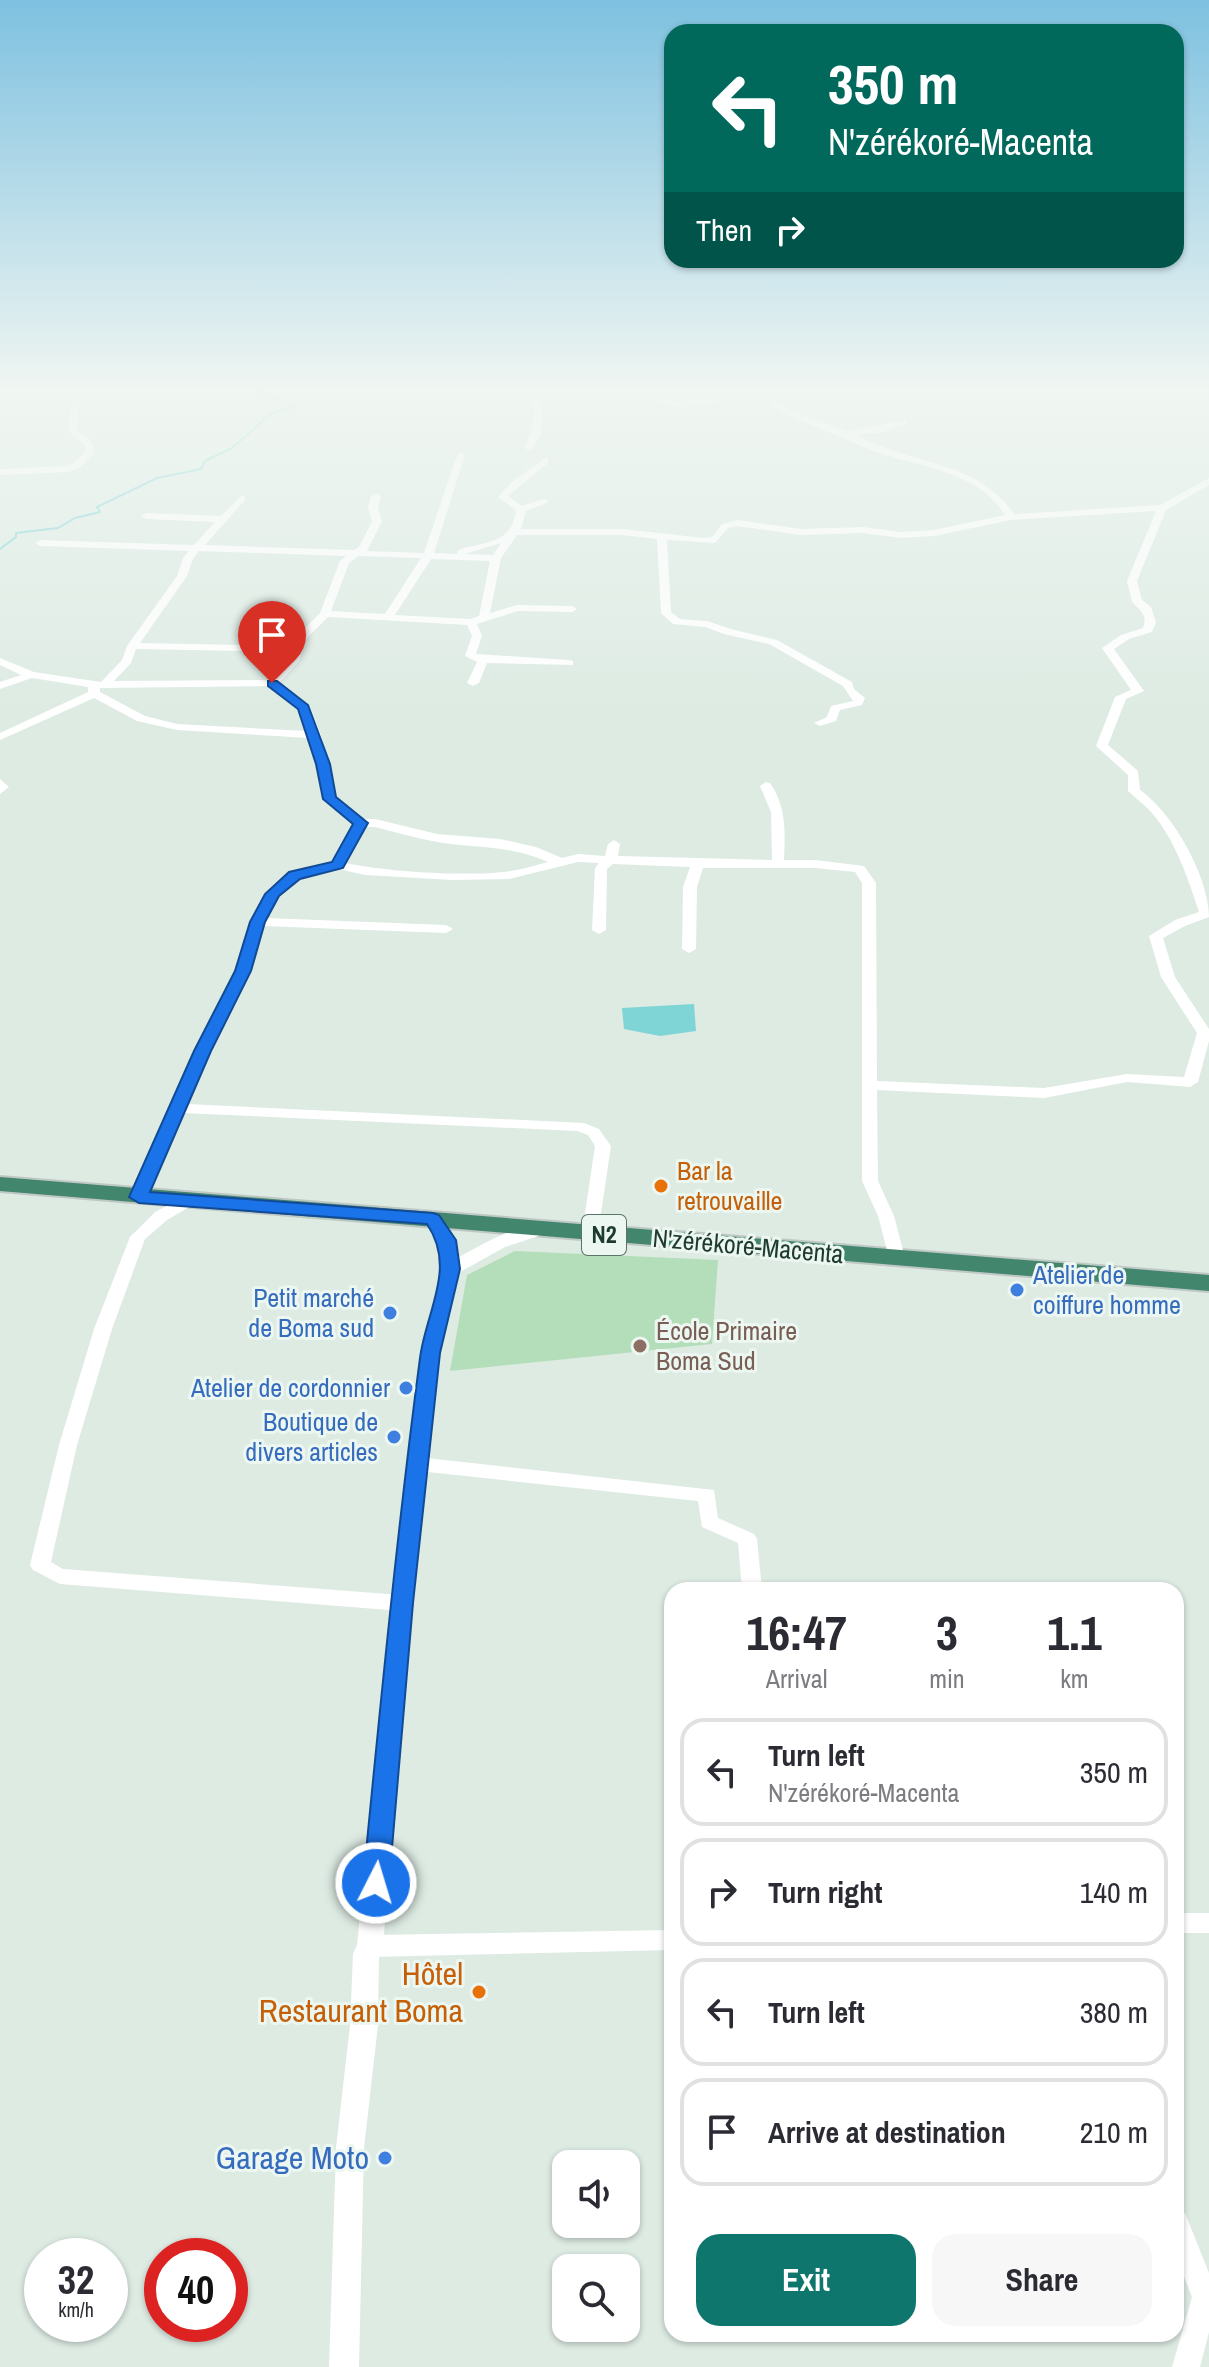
<!DOCTYPE html>
<meta charset="utf-8">
<style>
:root{--surface:#fff;--page:#f7f7f7;--text:#2b2b33;--muted:#7c7c81;--line:#e1e1e2;--accent:#0f766e}
body{margin:0;font-family:"Archivo Narrow",sans-serif;background:var(--page);color:var(--text);height:100vh;display:flex;flex-direction:column;font-size:30px;white-space:nowrap}
*{box-sizing:border-box;margin:0}
p{font-size:26px;color:var(--muted)}
.icon{flex:none;width:44px;height:44px;fill:none;stroke:currentColor;stroke-width:2;stroke-linecap:round;stroke-linejoin:round}
.map{position:relative;flex:1;overflow:hidden}
.sheet{position:absolute;left:664px;top:1582px;width:520px;height:760px;display:flex;flex-direction:column;background:var(--surface);border-radius:24px;box-shadow:0 2px 6px #0004}
.sheet>*{flex:none}
.top-card{position:absolute;left:664px;top:24px;width:520px;height:244px;border-radius:24px;box-shadow:0 2px 6px #0004;background:#00695c;color:#fff;overflow:hidden}
.tools{position:absolute;left:552px;top:2150px;display:grid;gap:16px}
.tools a{display:grid;place-items:center;width:88px;height:88px;border-radius:16px;background:var(--surface);box-shadow:0 2px 6px #0004;font-size:40px}
.speed{position:absolute;left:24px;top:2238px;display:flex;gap:16px;font-size:40px;font-weight:700;text-align:center}
.speed>*{display:grid;place-content:center;width:104px;height:104px;border-radius:50%;background:var(--surface);box-shadow:0 2px 6px #0004;line-height:1}
.speed small{font-size:20px;font-weight:400}
.speed .limit{border:12px solid #d22;background:#fff;color:#111}
.pin{position:absolute;display:grid;place-items:center;width:68px;height:68px;color:#fff;margin:-82px -34px;border-radius:50% 50% 50% 0;rotate:-45deg;box-shadow:0 0 8px #0007}
.pin .icon{rotate:45deg}
.me{position:absolute;width:88px;margin:-44px;rotate:5deg;stroke-linejoin:round;filter:drop-shadow(0 0 6px #0008)}
.turn{display:flex;align-items:center;gap:28px;height:168px;padding:0 32px;font-size:36px}
.turn .icon{width:104px;height:104px;stroke-width:2.5}
.turn b{display:block;font-size:56px;line-height:68px}
.then{display:flex;align-items:center;height:76px;padding:0 32px;background:#0003;gap:16px;font-size:30px}
.eta{display:flex;justify-content:space-evenly;align-items:center;height:136px;text-align:center}
.eta b{font-size:48px;font-weight:700;line-height:56px}
.primary-button{display:flex;gap:16px;margin-top:auto;padding:16px 32px}
.primary-button a{flex:1;height:92px;border-radius:24px;background:var(--accent);color:#fff;font-size:32px;font-weight:700;line-height:92px;text-align:center}
.primary-button a+a{background:var(--page);color:var(--text)}
ul{padding:0;list-style:none}
li{display:flex;align-items:center;gap:24px;height:108px;margin:0 16px 12px;padding:0 16px;border:4px solid var(--line);border-radius:24px}
li div{flex:1}
li b{display:block;font-size:30px}
li em{font-style:normal}
.map>svg:first-child{display:block}
.green{fill:#b3deb9}
.water{fill:#7fd4d5}
.lines{fill:none;stroke-linecap:round;stroke-linejoin:round}
.stream{stroke:#7fd4d5;stroke-width:2}
.trunk-casing{stroke:#c0c8c5;stroke-width:4}
.minor{fill:#fff;fill-rule:evenodd}
.tertiary{fill:#fff;fill-rule:evenodd}
.trunk{fill:#42866e;fill-rule:evenodd}
.route{fill:#1a73e8;stroke:#114b97;stroke-width:2}
.food-dot{fill:#e8710a;stroke:#edf7f1;stroke-width:3}
.shop-dot{fill:#3f7fe0;stroke:#edf7f1;stroke-width:3}
.education-dot{fill:#8d6e63;stroke:#edf7f1;stroke-width:3}
.labels{text-anchor:middle;stroke-width:6;stroke-linejoin:round;paint-order:stroke}
.shield{fill:#edf7f1;stroke:#5c7369;stroke-width:2}
.shield-label{font-size:24px;font-weight:bold;fill:#1e3b2f}
.food-label{font-size:26px;fill:#c56008;stroke:#edf7f1;text-anchor:start}
.street-label{font-size:26px;fill:#1e3b2f;stroke:#edf7f1}
.shop-label{font-size:26px;fill:#366cbe;stroke:#edf7f1;text-anchor:end}
.education-label{font-size:26px;fill:#785e54;stroke:#edf7f1;text-anchor:start}
.near-food-label{font-size:32px;fill:#c56008;stroke:#edf7f1;text-anchor:end}
.near-shop-label{font-size:32px;fill:#366cbe;stroke:#edf7f1;text-anchor:end}
</style>
<div class="map">
<svg width="1209" height="2367" viewBox="0 0 1209 2367">
<rect width="100%" height="100%" fill="#ddebe3"/>
<!-- green -->
<path class="green" d="M515,1251L718,1260L712,1344L450,1371L467,1275Z"/>
<!-- water -->
<path class="water" d="M694,1004L696,1031L660,1036L624,1029L622,1008Z"/>
<g class="lines">
<!-- stream -->
<path class="stream" d="M0,549L16,537V533L58,528L75,518L100,512L97,507L157,478L201,469L205,461L232,448L272,413L296,406L265,395L260,388"/>
<!-- trunk casing -->
<g class="trunk-casing">
<path id="trunk" d="M0,1177L1209,1275V1291L0,1191Z"/>
</g>
<!-- minor -->
<g class="minor">
<path d="M72,388H80L77,431L90,439L95,452L80,467L68,472L0,475V469L66,466L74,463L87,450L83,443L69,432Z"/>
<path d="M529,388H537C545,408 547,437 529,451L525,448C534,427 538,410 529,388Z"/>
<path d="M662,388H670L663,398L673,401L754,393L773,398L789,409L847,431L906,420V424L883,432L856,435C908,464 978,460 1014,514L1160,505L1209,478V485L1166,510L1137,581L1142,600L1151,607L1156,622L1152,632L1129,639L1114,649L1144,691L1126,699L1108,745L1138,771L1140,790C1173,813 1209,877 1209,917L1185,926L1163,938L1175,977L1209,1029V1041L1198,1082L1190,1087L1127,1082L1044,1098L877,1090L878,1181L894,1216L905,1258L897,1263L889,1258L878,1216L862,1181V883L855,872L815,868H703L697,887L696,949L689,953L682,949L683,887L690,867L613,864L607,869L606,930L599,934L592,930L595,868L599,863L578,862L509,879L452,880L365,875L338,869L299,879L278,896L267,918L446,925L453,929L446,933L263,926L250,971L209,1051L187,1104L584,1123L599,1129L611,1146L598,1233L590,1238L582,1233L595,1146L588,1135L577,1131L183,1113L147,1197L139,1202L133,1201L131,1197L195,1051L236,971L251,922L266,894L289,873L333,862L354,824L324,799L309,738L177,730L137,721L94,698L0,740V733L88,692V687L32,678L0,689V682L21,675L0,665V658L34,672L101,682L122,660L127,646L177,576L183,558L189,551L40,546L35,543L40,540L194,545L215,522L146,519L141,516L146,513L221,516L242,495L245,496V500L205,545L354,550L359,547L372,521L368,507L371,496L376,493L381,496L378,507L382,521L367,551L424,553L457,455L461,452L465,455L434,553L457,554L458,550C487,541 512,544 516,510L498,497L513,481L545,458L548,459V463L508,496L522,506L544,499L549,502L526,511L521,529H623L704,538L712,537L722,524L737,520L801,529L863,527L901,532L934,530L1005,515C996,501 985,491 970,483C937,465 899,462 866,448C840,436 813,426 787,415C776,410 768,401 755,398C721,393 685,419 654,399ZM1156,511L1127,581L1132,602C1140,610 1148,615 1143,628L1121,635L1102,648L1131,690L1115,697L1096,746L1128,775V791C1136,799 1144,804 1152,813C1175,840 1188,878 1199,912L1175,920L1149,936L1161,977L1197,1033L1184,1077L1127,1074L1044,1088L877,1081L876,883L864,866L815,860H784C785,833 787,807 770,783L766,782L760,786L771,812L772,860L618,856L620,844L614,840L608,844L605,856L578,854L562,858L536,847L500,839L437,834L375,819H364L336,798L321,735L310,707L279,683L299,661L306,639L328,617L467,625L472,636L465,656L477,662L467,683L473,686L479,683L487,663L573,665V661L569,660L476,654L482,636L477,624L518,611L572,612L577,609L572,606L517,605L490,613L501,558L517,535H623L657,539L661,613L673,624L705,627L724,634L769,644L843,686L853,701L831,706L827,717L814,723L820,726L836,721L840,710L862,705L865,698L854,689L852,682L777,640L731,629L707,621L680,619L671,612L667,540L715,543L728,528L737,526L801,535L863,533L901,538L934,536L1011,520ZM501,543L493,555L465,554ZM199,551L346,556L340,561L320,613L297,636L293,646L140,643L187,576L193,559ZM358,556L421,558L385,614L331,611L349,563ZM431,559L490,561L479,616L470,619L395,615ZM136,649L291,652L289,660L269,680L114,681L131,663ZM269,686L299,709L306,731L177,724L145,716L100,692V688ZM365,827H375C395,832 416,838 437,842C479,849 506,844 548,862C536,865 523,869 511,871C470,877 386,872 346,863Z"/>
<path d="M0,779L9,787L0,794Z"/>
<path d="M190,1194L198,1199L196,1203L167,1220L145,1239L112,1329L77,1445L51,1562L63,1569L401,1595L408,1598L411,1603L408,1608L401,1611L60,1584L33,1570L30,1565L59,1445L94,1329L130,1237L155,1212Z"/>
<path d="M418,1457L714,1490L718,1518L754,1534L757,1539L762,1590H742L738,1543L702,1527L698,1501L418,1471L411,1469L409,1464L411,1459Z"/>
<rect x="1176" y="1913" width="33" height="20"/>
<path d="M672,1930V1950L370,1957L362,1953L358,1946L362,1939L370,1935Z"/>
<path d="M1176,2209L1185,2213L1209,2273V2332L1200,2367H1172L1192,2297L1176,2256Z"/>
</g>
<!-- tertiary -->
<path class="tertiary" d="M433,1213L440,1215L456,1240L459,1257C479,1246 525,1219 548,1225L550,1229L548,1233L505,1247L460,1272L440,1353L412,1603L383,1946L379,1955L378,2025L364,2148L359,2367H329L336,2148L350,2025L353,1954L357,1945L390,1603L420,1353L442,1269L438,1240L424,1219Z"/>
<!-- trunk -->
<use href="#trunk" class="trunk"/>
</g>
<!-- sky -->
<linearGradient id="sky" x2="0" y2="1"><stop stop-color="#7ec1e0"/><stop offset="0.54" stop-color="#f0f6f2"/><stop offset="1" stop-color="#f0f6f2" stop-opacity="0"/></linearGradient>
<rect width="1209" height="720" fill="url(#sky)"/>
<!-- route -->
<path class="route" d="M268,681H277L308,705L330,764L336,797L368,823L343,868L300,879L279,896L265,922L251,971L211,1051L150,1192L433,1213L439,1215L456,1240L460,1269L440,1353L413,1603L389,1883L385,1891L376,1895L367,1891L363,1883C380,1708 397,1533 420,1358C426,1311 457,1268 427,1224L139,1203L129,1197L194,1051L235,971L250,922L265,894L289,872L332,862L353,824L323,799L316,764L298,709L268,686Z"/>
<!-- markers -->
<g class="food-dot">
<circle cx="661" cy="1186" r="8"/>
<circle cx="479" cy="1992" r="8"/>
</g>
<g class="shop-dot">
<circle cx="1017" cy="1290" r="8"/>
<circle cx="390" cy="1313" r="8"/>
<circle cx="406" cy="1388" r="8"/>
<circle cx="394" cy="1437" r="8"/>
<circle cx="385" cy="2158" r="8"/>
</g>
<circle class="education-dot" cx="640" cy="1346" r="8"/>
<g class="labels">
<!-- shield labels -->
<rect class="shield" x="582" y="1215" width="44" height="40" rx="6"/>
<g class="shield-label">
<text x="604" y="1243">N2</text>
</g>
<!-- food labels -->
<g class="food-label">
<text x="677" y="1180">Bar la<tspan x="677" dy="30">retrouvaille</tspan></text>
</g>
<!-- street labels -->
<g class="street-label">
<text transform="translate(748 1246) rotate(5)" y="9">N'zérékoré-Macenta</text>
</g>
<!-- shop labels -->
<g class="shop-label">
<text x="1033" y="1284" text-anchor="start">Atelier de<tspan x="1033" dy="30">coiffure homme</tspan></text>
<text x="374" y="1307">Petit marché<tspan x="374" dy="30">de Boma sud</tspan></text>
<text x="390" y="1397">Atelier de cordonnier</text>
<text x="378" y="1431">Boutique de<tspan x="378" dy="30">divers articles</tspan></text>
</g>
<!-- education labels -->
<g class="education-label">
<text x="656" y="1340">École Primaire<tspan x="656" dy="30">Boma Sud</tspan></text>
</g>
<!-- near-food labels -->
<g class="near-food-label">
<text x="463" y="1985">Hôtel<tspan x="463" dy="37">Restaurant Boma</tspan></text>
</g>
<!-- near-shop labels -->
<g class="near-shop-label">
<text x="369" y="2169">Garage Moto</text>
</g>
</g>
</svg>
<div class="tools">
<a><svg class="icon" aria-label="sound" viewBox="0 0 24 24"><path d="M4 9h4l5-4v14l-5-4H4zM17 9q2 3 0 6"/></svg></a>
<a><svg class="icon" aria-label="search" viewBox="0 0 24 24"><circle cx="10" cy="10" r="6"/><path d="M15 15l6 6"/></svg></a>
</div>
<div class="speed"><div>32<small>km/h</small></div><div class="limit">40</div></div>
<div class="pin" style="left:272px;top:683px;background:#d93025"><svg class="icon" aria-label="arrive" viewBox="0 0 24 24"><path d="M6 21V4h12l-3 4 3 4H6"/></svg></div>
<svg class="me" style="left:376px;top:1883px" viewBox="-20 -20 40 40"><circle r="17" fill="#1a73e8" stroke="#fff" stroke-width="3"/><path d="M0-11L8 9 0 5-8 9z" fill="#fff"/></svg>
<div class="top-card">
<div class="turn"><svg class="icon" aria-label="left" viewBox="0 0 24 24"><path d="M17 20v-9H6M10 6l-5 5 5 5"/></svg><div><b>350 m</b>N'zérékoré-Macenta</div></div>
<div class="then">Then<svg class="icon" aria-label="right" viewBox="0 0 24 24"><path d="M7 20v-9h11M14 6l5 5-5 5"/></svg></div>
</div>
<section class="sheet">
<div class="eta">
<div><b>16:47</b><p>Arrival</p></div>
<div><b>3</b><p>min</p></div>
<div><b>1.1</b><p>km</p></div>
</div>
<ul>
<li><svg class="icon" aria-label="left" viewBox="0 0 24 24"><path d="M17 20v-9H6M10 6l-5 5 5 5"/></svg><div><b>Turn left</b><p>N'zérékoré-Macenta</p></div><em>350 m</em></li>
<li><svg class="icon" aria-label="right" viewBox="0 0 24 24"><path d="M7 20v-9h11M14 6l5 5-5 5"/></svg><div><b>Turn right</b></div><em>140 m</em></li>
<li><svg class="icon" aria-label="left" viewBox="0 0 24 24"><path d="M17 20v-9H6M10 6l-5 5 5 5"/></svg><div><b>Turn left</b></div><em>380 m</em></li>
<li><svg class="icon" aria-label="arrive" viewBox="0 0 24 24"><path d="M6 21V4h12l-3 4 3 4H6"/></svg><div><b>Arrive at destination</b></div><em>210 m</em></li>
</ul>
<div class="primary-button"><a>Exit</a><a>Share</a></div>
</section>
</div>
